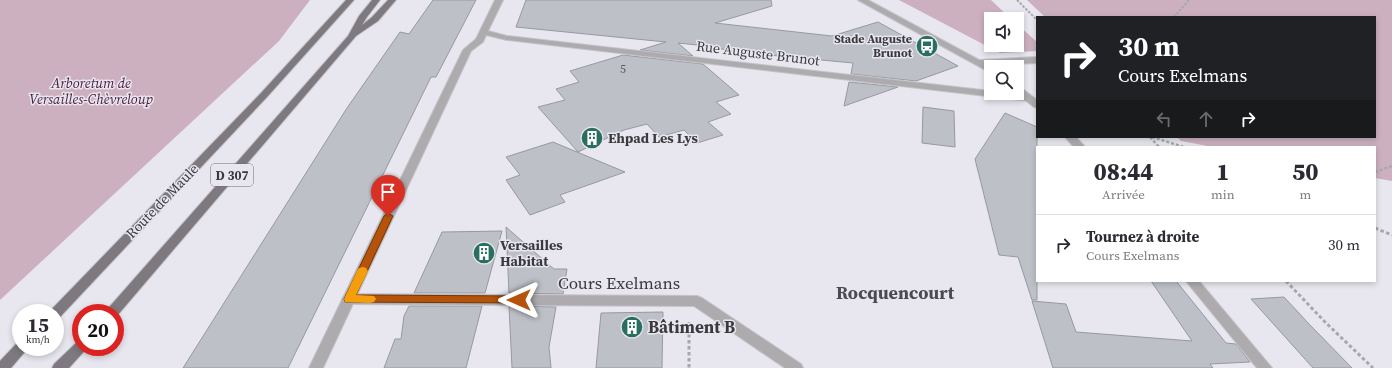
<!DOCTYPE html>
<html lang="fr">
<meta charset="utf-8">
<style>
:root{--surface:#fff;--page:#f7f7f7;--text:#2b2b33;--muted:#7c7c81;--line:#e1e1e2}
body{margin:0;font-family:"Source Serif 4",serif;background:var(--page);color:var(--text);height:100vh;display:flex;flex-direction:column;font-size:15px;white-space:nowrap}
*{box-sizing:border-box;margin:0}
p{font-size:13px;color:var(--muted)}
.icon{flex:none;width:22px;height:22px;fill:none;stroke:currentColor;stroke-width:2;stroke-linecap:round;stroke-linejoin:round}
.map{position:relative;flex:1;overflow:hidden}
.sheet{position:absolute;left:1036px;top:146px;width:340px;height:136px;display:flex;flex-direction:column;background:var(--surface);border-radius:0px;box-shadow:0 2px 6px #0003}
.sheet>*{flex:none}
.banner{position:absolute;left:1036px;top:16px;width:340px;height:122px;border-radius:0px;box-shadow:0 2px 6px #0003;background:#202124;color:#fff;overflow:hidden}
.fabs{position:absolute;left:984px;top:12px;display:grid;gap:8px}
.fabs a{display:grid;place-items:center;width:40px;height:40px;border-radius:0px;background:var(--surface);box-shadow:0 2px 6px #0003;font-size:20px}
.speed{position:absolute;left:12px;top:304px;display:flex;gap:8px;font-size:20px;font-weight:700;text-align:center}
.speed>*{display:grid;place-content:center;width:52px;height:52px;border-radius:50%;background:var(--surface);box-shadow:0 2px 6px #0003;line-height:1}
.speed small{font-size:10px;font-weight:400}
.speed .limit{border:6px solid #d22;background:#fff;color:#111}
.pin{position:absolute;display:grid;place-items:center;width:34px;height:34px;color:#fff;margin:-41px -17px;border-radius:50% 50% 50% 0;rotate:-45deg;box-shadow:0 0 4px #0007}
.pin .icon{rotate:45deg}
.me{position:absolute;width:44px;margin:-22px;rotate:270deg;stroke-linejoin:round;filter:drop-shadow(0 0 3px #0008)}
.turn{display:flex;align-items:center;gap:14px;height:84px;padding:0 16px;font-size:18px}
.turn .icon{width:52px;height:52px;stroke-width:2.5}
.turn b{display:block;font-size:28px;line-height:34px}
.lanes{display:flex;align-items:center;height:38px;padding:0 16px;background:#0003;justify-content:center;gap:20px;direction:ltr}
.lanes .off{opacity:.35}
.eta{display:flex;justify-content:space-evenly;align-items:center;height:68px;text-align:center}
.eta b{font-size:24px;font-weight:800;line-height:28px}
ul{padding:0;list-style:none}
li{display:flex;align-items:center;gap:12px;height:60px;padding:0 16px;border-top:1px solid var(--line)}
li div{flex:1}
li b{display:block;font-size:15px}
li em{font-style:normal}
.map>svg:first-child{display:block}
.green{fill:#ccb0c0}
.building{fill:#bec0c8;stroke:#9799a0}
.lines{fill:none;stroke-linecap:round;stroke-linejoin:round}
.service-casing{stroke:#c5c4cb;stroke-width:2}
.minor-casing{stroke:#c5c4cb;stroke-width:2}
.tertiary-casing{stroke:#c5c4cb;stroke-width:2}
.primary-casing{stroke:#c5c4cb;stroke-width:2}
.path-far2{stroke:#a9a7ae;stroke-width:2;stroke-dasharray:2.5 1.5;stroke-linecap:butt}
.path-far1{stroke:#a9a7ae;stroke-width:2.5;stroke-dasharray:3 2;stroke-linecap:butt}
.path{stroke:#a9a7ae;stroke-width:3;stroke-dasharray:3.5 2.5;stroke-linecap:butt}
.service{fill:#aeabae;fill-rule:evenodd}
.minor{fill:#aeabae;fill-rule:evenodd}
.tertiary{fill:#aeabae;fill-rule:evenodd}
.primary{fill:#7e797f;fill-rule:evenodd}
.route{fill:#b45309;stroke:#753606}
.slow{fill:#f59e0b}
.labels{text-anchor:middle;stroke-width:3;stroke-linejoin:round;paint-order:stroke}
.far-poi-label{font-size:12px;font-weight:bold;fill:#3a3a3d;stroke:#e8e6ee;text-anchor:end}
.number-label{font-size:12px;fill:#5b5c60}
.shield{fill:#e8e6ee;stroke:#6e6e72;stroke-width:1}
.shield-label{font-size:13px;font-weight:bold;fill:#3a3a3d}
.street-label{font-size:14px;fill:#3a3a3d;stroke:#e8e6ee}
.park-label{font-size:14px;font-style:italic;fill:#4d1a3b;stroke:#e8e6ee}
.poi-label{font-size:14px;font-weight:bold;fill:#3a3a3d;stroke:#e8e6ee;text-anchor:start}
.near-street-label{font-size:17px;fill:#3a3a3d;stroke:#e8e6ee}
.near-poi-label{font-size:17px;font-weight:bold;fill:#3a3a3d;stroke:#e8e6ee;text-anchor:start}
.district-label{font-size:18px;font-weight:bold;fill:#4c4a51;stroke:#e8e6ee}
</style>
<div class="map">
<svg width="1392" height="368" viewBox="0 0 1392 368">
<rect width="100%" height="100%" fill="#e8e6ee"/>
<!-- green -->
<g class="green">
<path d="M0,0H310L279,41L0,300Z"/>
<path d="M899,0H991L1011,19H991V45H1017V24L1037,42V51L1000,53Z"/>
<path d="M1027,0H1392V181L1375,178V147H1213L1181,141L1177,137H1375V17H1045Z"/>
</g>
<!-- building -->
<g class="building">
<path d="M433,0H476L436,77H431L288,368H183L347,108L400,32L409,34Z"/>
<path d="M526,0H771L772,6L715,23L832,36L878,22L958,66L916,81L851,74L853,63L758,54L707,47V46L678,43L693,56L640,50L666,42L516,27Z"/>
<path d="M623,55L703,64L739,95L716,102L731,114L708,122L723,135L697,143L684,130L659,137L647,124L624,130L578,152L538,107L565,100L556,89L579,82L570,71Z"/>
<path d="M849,82L898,87L844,106Z"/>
<path d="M923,107L954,111L955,147L922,143Z"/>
<path d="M1005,113L1037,127V300H1032L1018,257L999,255L975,159Z"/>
<path d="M553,142L625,172L560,195L565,202L530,215L506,180L520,175L506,157Z"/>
<path d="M506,227L554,269H567L563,294L509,293Z"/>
<path d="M502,231L485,293H414L442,232Z"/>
<path d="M1151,281H1176L1226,343L1236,344L1250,362L1210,364L1213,368H1053L1032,301L1066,304L1076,332L1192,341Z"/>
<path d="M1284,297L1310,325L1352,368H1313L1251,299Z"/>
<path d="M409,306H482L466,368H384L395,339H401L404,316Z"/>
<path d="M509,306L556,307L549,347L551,368H512Z"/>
<path d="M663,312L662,368H596L601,313Z"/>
</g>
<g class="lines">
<!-- service casing -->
<g class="service-casing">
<g id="service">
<path d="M1037,57V63L980,66L976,63L980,60Z"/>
<path d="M349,294L697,296L702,298L801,364L803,368H785L694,306L349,304L344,302L342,299L344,296Z"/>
</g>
</g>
<!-- minor casing -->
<g class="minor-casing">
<path id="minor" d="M495,0H503L488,31L507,36L991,91V93L1029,95L1034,98L1029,101L507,40L486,35L483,42L471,51L323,368H309L463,50L476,39Z"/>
</g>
<!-- tertiary casing -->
<g class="tertiary-casing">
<g id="tertiary">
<path d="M858,0H868L992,67L991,73Z"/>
<path d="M1017,86L1020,87L1037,100V108L1034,107L1016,93Z"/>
<path d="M1065,137H1076L1085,147H1074Z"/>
<path d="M1186,281H1199L1272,368H1257Z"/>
</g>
</g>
<!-- primary casing -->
<g class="primary-casing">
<g id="primary">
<path d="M346,0H354L267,97L60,317L55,318V313H48L261,93Z"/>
<path d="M372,0H380L367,17L362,25L372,17L388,0H396L378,21L356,36L116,317L115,313H104L348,36L359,16Z"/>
<path d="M21,342V347H29L11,368H0V361L17,343Z"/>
<path d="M81,342V347H88L69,368H52L54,364L76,343Z"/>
</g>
</g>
<!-- path-far2 -->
<g class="path-far2">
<path d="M1017,0L1037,20"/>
<path d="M1174,17L1189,0"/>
</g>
<!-- path-far1 -->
<g class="path-far1">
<path d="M1150,137L1159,147"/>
<path d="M1152,137L1184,147"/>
<path d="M1375,172L1392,166"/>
</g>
<!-- path -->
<g class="path">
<path d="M1375,228L1392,235"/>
<path d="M1286,281L1324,321L1373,368"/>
<path d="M29,313L34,308"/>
<path d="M689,322V368"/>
<path d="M14,327L21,321"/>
</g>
<!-- service -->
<use href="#service" class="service"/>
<!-- minor -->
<use href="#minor" class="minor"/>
<!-- tertiary -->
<use href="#tertiary" class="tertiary"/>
<!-- primary -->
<use href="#primary" class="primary"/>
</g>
<!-- route -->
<path class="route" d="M388,213L393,216L356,295L519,296L523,297L524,300L523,303L345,302L344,299L384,216Z"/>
<!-- slow -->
<path class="slow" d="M363,267L366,268L368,271L356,295L374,296L376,299L374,302L370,303L345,302L344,299L357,271L359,268Z"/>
<!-- icons -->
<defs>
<g id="bus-disc" transform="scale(1.15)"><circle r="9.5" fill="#2a6e60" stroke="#e8e6ee"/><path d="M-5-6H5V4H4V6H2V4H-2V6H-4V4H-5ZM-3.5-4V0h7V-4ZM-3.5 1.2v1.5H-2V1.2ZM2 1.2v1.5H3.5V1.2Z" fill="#fff"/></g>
<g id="building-disc" transform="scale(1.15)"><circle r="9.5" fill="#2a6e60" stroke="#e8e6ee"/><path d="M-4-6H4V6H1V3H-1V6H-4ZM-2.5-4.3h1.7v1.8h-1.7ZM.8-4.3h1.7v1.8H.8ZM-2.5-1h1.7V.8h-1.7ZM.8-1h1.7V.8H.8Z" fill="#fff"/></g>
</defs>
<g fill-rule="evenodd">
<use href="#bus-disc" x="927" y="46"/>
<use href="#building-disc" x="592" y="138"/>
<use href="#building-disc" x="484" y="253"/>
<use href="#building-disc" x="632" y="327"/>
</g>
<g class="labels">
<!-- far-poi labels -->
<g class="far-poi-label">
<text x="912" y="43">Stade Auguste<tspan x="912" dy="14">Brunot</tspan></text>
</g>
<!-- number labels -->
<g class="number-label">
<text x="623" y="73">5</text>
</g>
<!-- shield labels -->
<rect class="shield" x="211" y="164" width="42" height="22" rx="3"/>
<g class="shield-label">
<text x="232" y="180">D 307</text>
</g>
<!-- street labels -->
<g class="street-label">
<text transform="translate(758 53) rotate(7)" y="5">Rue Auguste Brunot</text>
<text transform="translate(162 201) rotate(-46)" y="5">Route de Maule</text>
</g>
<!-- park labels -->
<g class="park-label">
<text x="91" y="88">Arboretum de<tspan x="91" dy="16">Versailles-Chèvreloup</tspan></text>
</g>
<!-- poi labels -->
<g class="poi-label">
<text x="608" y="143">Ehpad Les Lys</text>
<text x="500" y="250">Versailles<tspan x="500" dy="16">Habitat</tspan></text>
</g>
<!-- near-street labels -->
<g class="near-street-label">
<text x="619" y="289">Cours Exelmans</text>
</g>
<!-- near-poi labels -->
<g class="near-poi-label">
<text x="648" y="333">Bâtiment B</text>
</g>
<!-- district labels -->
<g class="district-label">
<text x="895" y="299">Rocquencourt</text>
</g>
</g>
</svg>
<div class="fabs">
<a><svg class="icon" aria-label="sound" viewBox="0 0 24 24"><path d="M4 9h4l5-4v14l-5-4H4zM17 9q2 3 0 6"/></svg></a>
<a><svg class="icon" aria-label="search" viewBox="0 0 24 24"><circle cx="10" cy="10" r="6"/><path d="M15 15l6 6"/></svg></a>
</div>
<div class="speed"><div>15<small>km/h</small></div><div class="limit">20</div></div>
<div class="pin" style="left:388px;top:216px;background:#d93025"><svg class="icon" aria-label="arrive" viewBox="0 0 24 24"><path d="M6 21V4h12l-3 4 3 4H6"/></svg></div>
<svg class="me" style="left:519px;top:300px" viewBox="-20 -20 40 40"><path d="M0-17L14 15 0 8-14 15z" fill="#b45309" stroke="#fff" stroke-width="4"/></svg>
<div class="banner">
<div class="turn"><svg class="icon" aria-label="right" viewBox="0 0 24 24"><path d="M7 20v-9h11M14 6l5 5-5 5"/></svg><div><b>30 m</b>Cours Exelmans</div></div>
<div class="lanes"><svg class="icon off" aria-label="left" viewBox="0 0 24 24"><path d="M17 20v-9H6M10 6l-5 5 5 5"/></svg><svg class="icon off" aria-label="ahead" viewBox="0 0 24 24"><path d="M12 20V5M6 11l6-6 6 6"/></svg><svg class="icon" aria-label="right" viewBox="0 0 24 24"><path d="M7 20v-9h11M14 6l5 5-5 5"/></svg></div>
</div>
<section class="sheet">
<div class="eta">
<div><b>08:44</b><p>Arrivée</p></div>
<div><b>1</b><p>min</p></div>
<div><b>50</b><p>m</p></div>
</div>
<ul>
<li><svg class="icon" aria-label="right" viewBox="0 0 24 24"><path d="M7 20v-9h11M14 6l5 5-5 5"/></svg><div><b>Tournez à droite</b><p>Cours Exelmans</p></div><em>30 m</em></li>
</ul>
</section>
</div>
